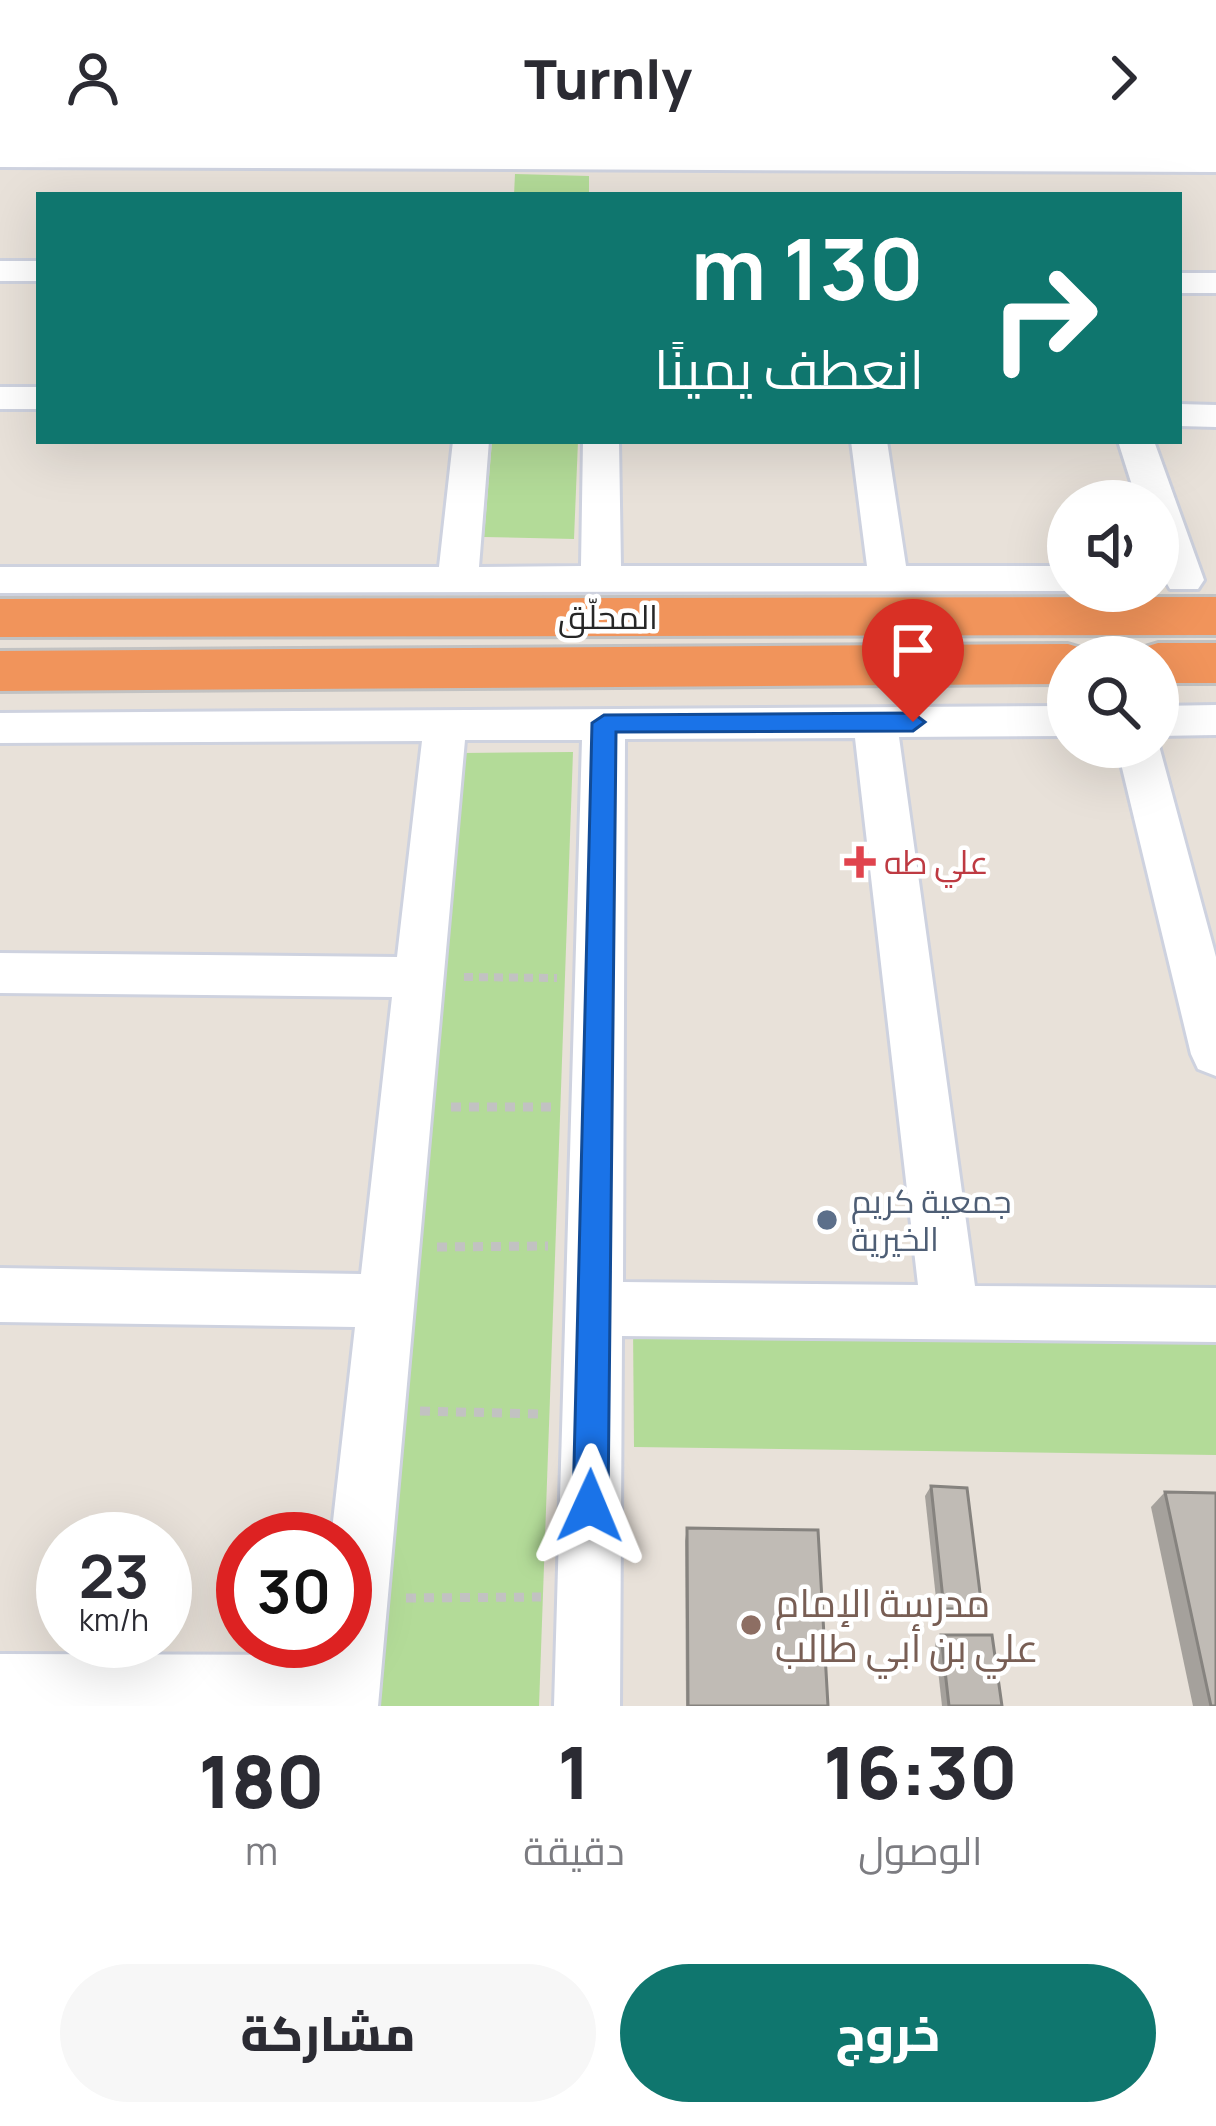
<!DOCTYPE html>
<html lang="ar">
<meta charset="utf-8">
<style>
:root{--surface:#fff;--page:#f7f7f7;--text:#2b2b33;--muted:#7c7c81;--accent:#0f766e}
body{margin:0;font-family:Manrope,Cairo,sans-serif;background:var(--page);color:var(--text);direction:rtl;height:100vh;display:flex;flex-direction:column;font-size:45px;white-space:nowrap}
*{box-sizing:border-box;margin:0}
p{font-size:39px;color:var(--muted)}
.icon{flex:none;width:66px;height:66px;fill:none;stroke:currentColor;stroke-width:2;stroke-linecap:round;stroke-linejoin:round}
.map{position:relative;height:1550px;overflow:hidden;direction:ltr}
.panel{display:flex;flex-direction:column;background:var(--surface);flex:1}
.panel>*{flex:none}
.guide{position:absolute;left:36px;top:36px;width:1146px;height:252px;border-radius:0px;box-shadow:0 12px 48px #0002;direction:rtl;background:#0f766e;color:#fff;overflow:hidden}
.tools{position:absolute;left:1047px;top:324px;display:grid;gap:24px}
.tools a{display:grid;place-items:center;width:132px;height:132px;border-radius:50%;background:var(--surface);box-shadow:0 12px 48px #0002;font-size:60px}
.speed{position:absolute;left:36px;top:1356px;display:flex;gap:24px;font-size:60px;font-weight:700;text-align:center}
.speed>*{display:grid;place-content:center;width:156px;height:156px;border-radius:50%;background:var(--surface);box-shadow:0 12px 48px #0002;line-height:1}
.speed small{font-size:30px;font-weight:400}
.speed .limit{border:18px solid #d22;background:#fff;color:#111}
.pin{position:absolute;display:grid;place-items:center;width:102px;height:102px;color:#fff;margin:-123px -51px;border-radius:50% 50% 50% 0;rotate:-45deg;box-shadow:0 0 12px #0007}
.pin .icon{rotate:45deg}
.me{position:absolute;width:132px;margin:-66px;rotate:1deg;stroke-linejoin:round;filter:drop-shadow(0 0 9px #0008)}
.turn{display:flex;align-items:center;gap:42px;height:252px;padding:0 60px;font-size:54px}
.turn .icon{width:156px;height:156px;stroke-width:2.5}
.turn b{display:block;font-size:84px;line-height:102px}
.eta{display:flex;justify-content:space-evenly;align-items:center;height:204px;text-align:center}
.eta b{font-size:72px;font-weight:800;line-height:84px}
.cta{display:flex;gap:24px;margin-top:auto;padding:24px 60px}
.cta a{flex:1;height:138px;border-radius:72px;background:var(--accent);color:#fff;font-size:48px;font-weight:800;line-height:138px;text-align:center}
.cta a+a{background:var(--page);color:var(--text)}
header{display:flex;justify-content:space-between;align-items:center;height:156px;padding:0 60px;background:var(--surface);font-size:54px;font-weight:800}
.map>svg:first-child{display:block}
.green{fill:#b3db98}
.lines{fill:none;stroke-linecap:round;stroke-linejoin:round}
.minor-casing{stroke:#ced2df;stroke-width:6}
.highway-casing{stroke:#c2c2c2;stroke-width:6}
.path-far1{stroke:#c2c2c2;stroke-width:8;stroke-dasharray:9 6;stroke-linecap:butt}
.path{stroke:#c2c2c2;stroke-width:9;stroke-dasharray:10 8;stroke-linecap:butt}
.minor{fill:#fff;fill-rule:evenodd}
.highway{fill:#f1945b;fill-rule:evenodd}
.wall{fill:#a5a19c}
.building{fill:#c0bbb5;stroke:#86837f;stroke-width:3}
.route{fill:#1a73e8;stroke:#114b97;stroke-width:3}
.health-dot{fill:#e0444e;stroke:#fff;stroke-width:4.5}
.service-dot{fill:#5c6f8a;stroke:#fff;stroke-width:4.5}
.education-dot{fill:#8d6e63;stroke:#fff;stroke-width:4.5}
.labels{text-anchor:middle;stroke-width:9;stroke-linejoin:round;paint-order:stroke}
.street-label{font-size:33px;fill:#262626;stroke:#fff}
.health-label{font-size:33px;fill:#be3a42;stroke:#fff;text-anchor:start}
.service-label{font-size:33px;fill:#4e5e75;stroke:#fff;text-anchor:start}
.near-education-label{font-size:39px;fill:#785e54;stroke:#fff;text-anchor:start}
</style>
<header><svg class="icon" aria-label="forward" viewBox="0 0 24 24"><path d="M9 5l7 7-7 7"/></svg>Turnly<svg class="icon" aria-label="person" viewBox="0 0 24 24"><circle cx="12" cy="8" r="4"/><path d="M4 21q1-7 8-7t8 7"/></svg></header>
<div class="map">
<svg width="1216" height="1550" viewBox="0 0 1216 1550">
<rect width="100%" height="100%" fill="#e8e1d9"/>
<!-- green -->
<g class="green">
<path d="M515,18L589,20V39H514Z"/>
<path d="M492,285H578L574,383L484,381Z"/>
<path d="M573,596L539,1550H380L462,597Z"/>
<path d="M633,1170L1216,1172V1299L634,1291Z"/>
</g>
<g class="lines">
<!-- minor casing -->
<g class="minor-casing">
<g id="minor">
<path d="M0,0H1216V16L0,11Z"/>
<rect x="0" y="105" width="39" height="20"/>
<rect x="1179" y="117" width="37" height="20"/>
<rect x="0" y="231" width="39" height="22"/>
<path d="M1179,248L1216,249V271L1179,270Z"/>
<path d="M453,285H489L479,411L581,410L583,285H619L621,410H867L851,285H887L906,410H1068L1072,435L0,437V411H439Z"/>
<path d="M1118,285H1154L1204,424L1198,433H1170C1153,406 1158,375 1158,345H1137Z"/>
<path d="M1216,549V579L1158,580V550Z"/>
<path d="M1068,550V580L899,581L975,1130L1216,1132V1186L622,1180L620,1550H554L582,584H465L378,1550H0V1498L318,1499L319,1485H345V1383H331L355,1171L0,1166V1112L361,1118L392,841L0,837V797L397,801L422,585L0,587V557ZM855,582L918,1129L623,1126L625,583Z"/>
<path d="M1158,586L1216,801V920L1198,913L1191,898L1117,591H1158Z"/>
</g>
</g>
<!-- highway casing -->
<g class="highway-casing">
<g id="highway">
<path d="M1216,441V479L0,481V443Z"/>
<path d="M1158,487H1216V527H1158V501H1133L1138,493Z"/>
<path d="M1068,488L1088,494L1092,501H1068V528L0,535V495Z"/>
</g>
</g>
<!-- path-far1 -->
<path class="path-far1" d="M464,821L557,822"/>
<!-- path -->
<g class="path">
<path d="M451,951H556"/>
<path d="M437,1091L548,1090"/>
<path d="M420,1255L542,1258"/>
<path d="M406,1442L541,1441"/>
</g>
<!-- minor -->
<use href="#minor" class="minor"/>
<!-- highway -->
<use href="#highway" class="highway"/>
</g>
<!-- wall -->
<g class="wall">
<path d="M931,1330L982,1453L975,1462L938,1461L925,1340Z"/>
<path d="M1165,1336L1216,1550H1193L1151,1351Z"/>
<path d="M687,1372L828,1550H686L685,1385Z"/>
<path d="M941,1479L1002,1550H942L935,1487Z"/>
</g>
<!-- building -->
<g class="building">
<path d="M931,1330L967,1332L982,1453H944Z"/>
<path d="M1165,1336L1216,1337V1550H1211Z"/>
<path d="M687,1372L818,1374L828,1550H688Z"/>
<path d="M941,1479H992L1002,1550H949Z"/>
</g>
<!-- route -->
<path class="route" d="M913,557L925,566L913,575L616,576L608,1350L603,1363L590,1368L578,1363L573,1350L592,567L604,559Z"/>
<!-- markers -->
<path class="health-dot" d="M854 688h12v12h12v12h-12v12h-12v-12h-12v-12h12z"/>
<circle class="service-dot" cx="827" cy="1064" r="12"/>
<circle class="education-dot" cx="751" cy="1469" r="12"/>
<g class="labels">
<!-- street labels -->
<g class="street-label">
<text x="608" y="473">المحلّق</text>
</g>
<!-- health labels -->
<g class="health-label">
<text x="884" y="718">علي طه</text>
</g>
<!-- service labels -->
<g class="service-label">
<text x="851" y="1057">جمعية كريم<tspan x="851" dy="38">الخيرية</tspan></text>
</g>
<!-- near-education labels -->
<g class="near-education-label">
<text x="775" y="1461">مدرسة الإمام<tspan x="775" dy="45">علي بن أبي طالب</tspan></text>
</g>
</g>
</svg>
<div class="tools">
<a><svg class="icon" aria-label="sound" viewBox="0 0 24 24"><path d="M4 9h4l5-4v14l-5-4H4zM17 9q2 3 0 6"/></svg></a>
<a><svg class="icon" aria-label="search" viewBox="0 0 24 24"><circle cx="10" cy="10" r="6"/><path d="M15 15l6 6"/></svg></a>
</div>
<div class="speed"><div>23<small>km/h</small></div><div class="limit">30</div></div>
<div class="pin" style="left:913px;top:566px;background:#d93025"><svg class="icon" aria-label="arrive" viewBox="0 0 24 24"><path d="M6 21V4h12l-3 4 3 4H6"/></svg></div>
<svg class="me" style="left:590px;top:1350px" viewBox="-20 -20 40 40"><path d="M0-17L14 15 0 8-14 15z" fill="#1a73e8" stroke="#fff" stroke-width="4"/></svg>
<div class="guide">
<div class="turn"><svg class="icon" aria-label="right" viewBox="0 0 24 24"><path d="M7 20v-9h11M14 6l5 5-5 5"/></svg><div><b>130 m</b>انعطف يمينًا</div></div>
</div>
</div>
<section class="panel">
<div class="eta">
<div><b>16:30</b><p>الوصول</p></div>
<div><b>1</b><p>دقيقة</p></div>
<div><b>180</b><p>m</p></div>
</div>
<div class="cta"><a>خروج</a><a>مشاركة</a></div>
</section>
